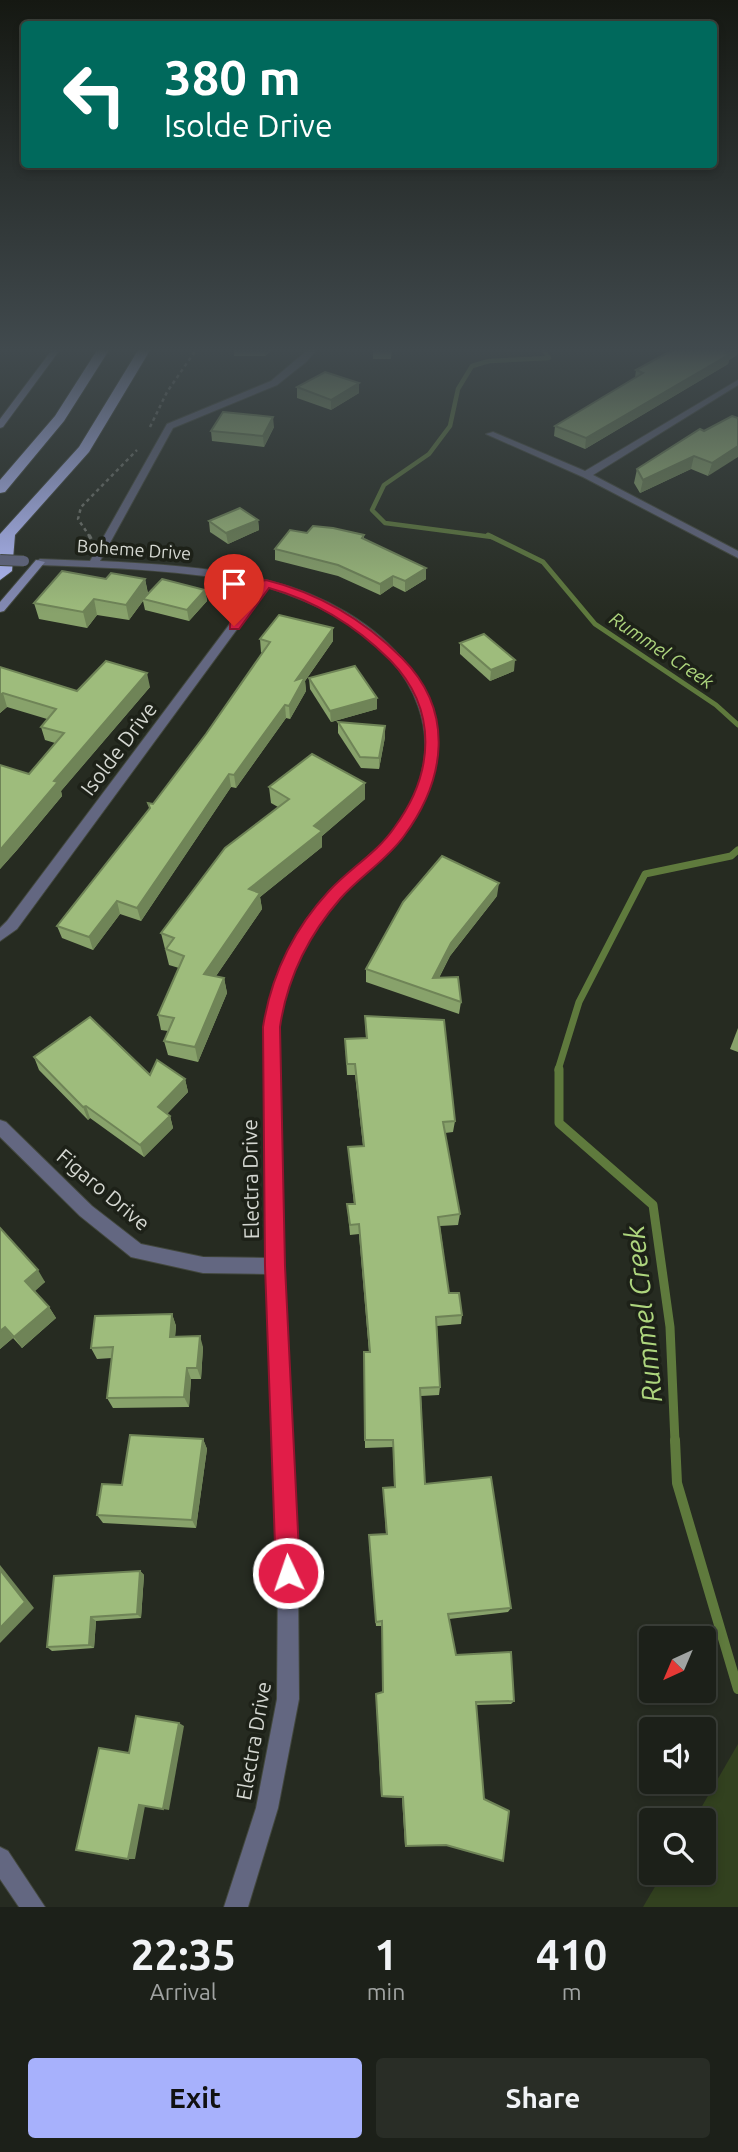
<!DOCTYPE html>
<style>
:root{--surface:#1c2019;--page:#292d26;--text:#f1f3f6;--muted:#a0a3a2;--line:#3a3e38;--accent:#a7b1fc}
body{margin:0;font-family:Ubuntu,sans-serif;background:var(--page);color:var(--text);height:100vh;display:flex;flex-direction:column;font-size:26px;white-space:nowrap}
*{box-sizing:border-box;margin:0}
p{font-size:23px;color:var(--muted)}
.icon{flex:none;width:38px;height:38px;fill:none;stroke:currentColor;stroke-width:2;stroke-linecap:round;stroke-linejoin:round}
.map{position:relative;height:1907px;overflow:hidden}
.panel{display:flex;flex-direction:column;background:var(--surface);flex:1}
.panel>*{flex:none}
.hud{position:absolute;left:21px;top:21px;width:696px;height:147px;border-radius:7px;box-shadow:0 4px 10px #0003,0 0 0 2px var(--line);background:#00695c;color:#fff;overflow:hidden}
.needle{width:46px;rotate:224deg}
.buttons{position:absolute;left:639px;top:1626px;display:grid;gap:14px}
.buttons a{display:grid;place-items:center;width:77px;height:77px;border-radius:7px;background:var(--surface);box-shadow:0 4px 10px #0003,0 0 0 2px var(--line);font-size:35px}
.pin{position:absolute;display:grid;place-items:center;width:60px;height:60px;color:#fff;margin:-72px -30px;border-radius:50% 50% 50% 0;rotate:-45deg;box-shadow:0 0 7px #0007}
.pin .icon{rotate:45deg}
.me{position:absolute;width:77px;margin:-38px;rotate:357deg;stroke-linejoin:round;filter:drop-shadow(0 0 5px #0008)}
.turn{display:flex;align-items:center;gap:24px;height:147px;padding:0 28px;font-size:32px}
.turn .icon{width:91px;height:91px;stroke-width:2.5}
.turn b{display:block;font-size:49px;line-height:60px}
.eta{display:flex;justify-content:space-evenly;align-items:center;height:119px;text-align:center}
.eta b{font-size:42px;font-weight:700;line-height:49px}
.button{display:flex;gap:14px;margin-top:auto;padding:14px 28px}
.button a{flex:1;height:80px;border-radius:7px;background:var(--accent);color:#111;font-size:28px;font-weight:700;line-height:80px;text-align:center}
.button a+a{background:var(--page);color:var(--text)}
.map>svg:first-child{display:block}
.green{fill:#32411f}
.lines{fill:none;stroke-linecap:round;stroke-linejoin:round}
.stream-far4{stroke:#5f7a3d;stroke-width:4.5}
.stream-far3{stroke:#5f7a3d;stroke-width:5}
.stream-far2{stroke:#5f7a3d;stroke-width:7}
.stream-far1{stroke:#5f7a3d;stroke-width:9}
.stream{stroke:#5f7a3d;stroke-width:10}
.minor-casing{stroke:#42473d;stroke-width:2}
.secondary-casing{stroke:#42473d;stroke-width:2}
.motorway-casing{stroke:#42473d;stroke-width:2}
.path-far1{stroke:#70746c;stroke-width:2.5;stroke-dasharray:3.5 3.5;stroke-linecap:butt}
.path{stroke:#70746c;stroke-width:3.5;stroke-dasharray:4.5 4.5;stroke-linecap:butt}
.minor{fill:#636781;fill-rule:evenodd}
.secondary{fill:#848ab4;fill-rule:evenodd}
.motorway{fill:#b4bdfe;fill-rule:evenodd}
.tertiary-bridge-casing{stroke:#42473d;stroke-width:12;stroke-linecap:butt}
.tertiary-bridge{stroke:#636781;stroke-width:10}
.wall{fill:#88a26b}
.shaded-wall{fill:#6f8457}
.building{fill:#9ebc7c;stroke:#6f8457;stroke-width:2}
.route{fill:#e11d48;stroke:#92132f;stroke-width:2}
.labels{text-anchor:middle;stroke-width:7;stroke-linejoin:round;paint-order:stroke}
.far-street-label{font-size:18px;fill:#d4d7d1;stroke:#1d2118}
.far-water-label{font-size:19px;font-style:italic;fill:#add57d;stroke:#1d2118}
.street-label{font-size:21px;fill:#d4d7d1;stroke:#1d2118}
.near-water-label{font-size:28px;font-style:italic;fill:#add57d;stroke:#1d2118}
</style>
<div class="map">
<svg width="738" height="1907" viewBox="0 0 738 1907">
<rect width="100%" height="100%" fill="#262b21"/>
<!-- green -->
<path class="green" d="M738,1744V1907H643L663,1873L704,1872V1820H694Z"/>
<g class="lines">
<!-- stream-far4 -->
<path class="stream-far4" d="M492,537L385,523L372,510L384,485L429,454L450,426L458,389L472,366L489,361L549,358L541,347"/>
<!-- stream-far3 -->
<path class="stream-far3" d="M488,535L543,562L595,624L716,705L738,725"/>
<!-- stream-far2 -->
<path class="stream-far2" d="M558,1070L579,1002L645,874L731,856L738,850"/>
<!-- stream-far1 -->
<path class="stream-far1" d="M559,1069V1123L653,1205L670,1327L675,1442"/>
<!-- stream -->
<path class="stream" d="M675,1440L677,1483L738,1689"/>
<!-- minor casing -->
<g class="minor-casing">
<g id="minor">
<path d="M311,347H319L306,362L277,385L173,428L100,561C157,564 214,567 269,581C377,607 482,702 415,818C398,848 371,868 346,891C308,927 288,976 279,1027L284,1266L298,1573L299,1699L278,1808L248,1907H224L256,1808L277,1699L278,1573L267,1274L203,1273L131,1257L80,1216L0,1137V1120L6,1122L92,1206L141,1244L203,1257L266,1258L265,1027C274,973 297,921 338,883C361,861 388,843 404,815C450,739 416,666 345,622C321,606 295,597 268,587L17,929L0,941V928L7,921L259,585C187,570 114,568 40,565L35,562L40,559L90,561L167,424L271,381Z"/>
<path d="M738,380V385L593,475L738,551V558L583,477L486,434L493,432L585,471Z"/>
<path d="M0,1847L8,1851L45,1907H19L0,1879Z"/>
</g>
</g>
<!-- secondary casing -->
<g class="secondary-casing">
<g id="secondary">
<path d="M54,347H62L3,427L0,428V419Z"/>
<path d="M36,560L45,562L4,611L0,612V602Z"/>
</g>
</g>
<!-- motorway casing -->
<g class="motorway-casing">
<g id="motorway">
<path d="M99,347H111L64,421L5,492L0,493V480L55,416Z"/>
<path d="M140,347H152L89,452L15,535L12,571L0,580V534L79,447Z"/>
</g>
</g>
<!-- path-far1 -->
<g class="path-far1">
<path d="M150,427L167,392L198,347"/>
<path d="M90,537L78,519L81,507L137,450"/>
</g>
<!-- path -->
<path class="path" d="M89,535L91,539"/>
<!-- minor -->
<use href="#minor" class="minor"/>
<!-- secondary -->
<use href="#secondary" class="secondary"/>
<!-- motorway -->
<use href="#motorway" class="motorway"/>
<!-- tertiary-bridge casing -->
<g class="tertiary-bridge-casing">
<path id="tertiary-bridge" d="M0,560L24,561"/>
</g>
<!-- tertiary-bridge -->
<use href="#tertiary-bridge" class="tertiary-bridge"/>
</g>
<!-- wall -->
<g class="wall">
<path d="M234,347H276L265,356H234Z"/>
<path d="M373,347H392L391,359H373Z"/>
<path d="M737,355L729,360L728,364L585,449L554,436L555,426L635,378L636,370Z"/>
<path d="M359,383V393L331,410L297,398V387Z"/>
<path d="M732,416L708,476L691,469L640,493L634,483L637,469Z"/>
<path d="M274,427L264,447L212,441L211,431Z"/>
<path d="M258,520L259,530L228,544L210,532L209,521Z"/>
<path d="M307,533L364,535V539L426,568V579L405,592L393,586L380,595L338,576L275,560V549Z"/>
<path d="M106,579H145L148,593L205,590L207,601L189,621L145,610L143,601L129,620L97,615L87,628L39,619L34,603Z"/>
<path d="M260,639L333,641L305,681L306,691L290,719L286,718L236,788L231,787L141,921L120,914L93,950L62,938L57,926L150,809L148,803L153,804L206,734L262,653L261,652Z"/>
<path d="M460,643L514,671L490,681L460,654Z"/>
<path d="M0,667L77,691L150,687L61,791L62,796L17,850L0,869V765L29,774L55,743L45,740L41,727L47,719L7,707L0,713Z"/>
<path d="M309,678L377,698V709L331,722L310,689Z"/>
<path d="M338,722L385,726V737L379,769L361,768L338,733Z"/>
<path d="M269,787L365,799L322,836V847L260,897L262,909L216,976L224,978L227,993L198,1062L168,1055L164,1041L168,1031L161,1030L158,1015L179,968L169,965L161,933L278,807L271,803Z"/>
<path d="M497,896L450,956L439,978L461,1002L459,1014L366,982V969Z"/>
<path d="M365,1016L455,1121L453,1132L445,1133L460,1214L458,1225L440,1226L449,1293L462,1315L461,1324L437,1326L440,1387L439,1395L421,1396L425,1484L511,1608L508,1612L449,1619L456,1655L514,1701L511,1704L476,1705L445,1845L405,1846L402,1798L381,1797L376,1697L382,1692V1626H376L369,1541L386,1534L383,1488L394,1487L393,1447L365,1448L364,1352H369L359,1234L350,1235L347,1204H354L348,1147L363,1146L355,1075H347L345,1039L366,1038Z"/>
<path d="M738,1028V1052L730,1049Z"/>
<path d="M34,1057L185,1079L188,1092L167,1114L170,1116L173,1128L144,1157L90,1118L88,1120L39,1070Z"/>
<path d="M0,1228L45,1282L34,1291L49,1307L56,1318L22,1348L13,1338L0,1349Z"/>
<path d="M172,1314L176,1326L175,1337L203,1347L201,1379H191L189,1407L113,1408L107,1398L112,1358L97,1359L91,1348Z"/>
<path d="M203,1439L207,1449L196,1528L103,1523L97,1515L122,1485Z"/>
<path d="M140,1571L144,1575L141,1618L96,1621L94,1648L52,1651L47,1647Z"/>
</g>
<!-- shaded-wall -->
<g class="shaded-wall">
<path d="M264,347H276L265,356Z"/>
<path d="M729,347H738V352L737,355L729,360L728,364L585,449L586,438Z"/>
<path d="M359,383V393L331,410V400Z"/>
<path d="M273,417L274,427L264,447L263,436Z"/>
<path d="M738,446V457L708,476L712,463Z"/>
<path d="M694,456L691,469L640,493L643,480Z"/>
<path d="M258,520L259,530L228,544L226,533Z"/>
<path d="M426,568V579L405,592V581Z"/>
<path d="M393,576V586L380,595V584Z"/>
<path d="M145,579L148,595L143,599V601L129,620L126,605Z"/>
<path d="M205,590L207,601L189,621L187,610Z"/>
<path d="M94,599L97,615L87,628L83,612Z"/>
<path d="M333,628V641L305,681L306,691L290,719L289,706L296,680Z"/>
<path d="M515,660L514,671L490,681L491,670Z"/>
<path d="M147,673L150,687L61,791L62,796L17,850L0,869V850L54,781Z"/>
<path d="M3,693L7,707L0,713V695Z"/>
<path d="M377,698V709L331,722L330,711Z"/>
<path d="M285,705L286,718L236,788L234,775Z"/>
<path d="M385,726V737L379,769V758Z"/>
<path d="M229,774L231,787L141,921L137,908Z"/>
<path d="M365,783V799L322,836V847L260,897L262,909L207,989L204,974L249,889L314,826Z"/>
<path d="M499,883L497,896L450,956L432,991L433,978L451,943Z"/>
<path d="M117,901L120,914L93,950L89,937Z"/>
<path d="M224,978L227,993L198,1062L195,1047Z"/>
<path d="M185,1079L188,1092L161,1120L158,1107Z"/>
<path d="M86,1106L90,1118L88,1120L83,1107Z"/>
<path d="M170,1116L173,1128L144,1157L140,1145Z"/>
<path d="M38,1270L45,1282L33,1293L25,1281Z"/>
<path d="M49,1307L56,1318L22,1348L14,1337Z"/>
<path d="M172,1314L176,1326L174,1348L170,1337Z"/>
<path d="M5,1327L13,1338L0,1349V1331Z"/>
<path d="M200,1336L203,1347L201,1379L197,1368Z"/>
<path d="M187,1368L191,1379L189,1407L184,1397Z"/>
<path d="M203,1439L207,1449L196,1528L192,1520Z"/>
<path d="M0,1565L34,1608L0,1643Z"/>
<path d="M140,1571L144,1575L141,1618L137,1614Z"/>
<path d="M91,1617L96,1621L94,1648L89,1645Z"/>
<path d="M179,1723L184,1726L169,1810L163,1809Z"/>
<path d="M139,1805L145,1806L135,1859H128Z"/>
</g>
<!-- building -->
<g class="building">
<rect x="373" y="347" width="19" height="2"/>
<path d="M678,347H736L726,353L730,354L586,438L555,426L643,373L636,370Z"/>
<path d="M325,372L359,383L331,400L297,387Z"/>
<path d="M223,412L273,417L263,436L211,431Z"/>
<path d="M732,416L738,418V446L712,463L694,456L643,480L637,469L700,429L704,431Z"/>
<path d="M240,508L258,520L226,533L209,521Z"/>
<path d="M313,526L333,528L364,535L362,538L426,568L405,581L393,576L380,584L338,565L275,549L290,530L307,533Z"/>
<path d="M62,571L106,579L111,573L145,579L126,605L94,599L83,612L34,603Z"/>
<path d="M162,579L205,590L187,610L143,599Z"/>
<path d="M279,615L333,628L296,680L305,677L289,706L285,705L234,775L229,774L137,908L117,901L89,937L57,926L150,808L148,803L153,804L206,734L270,642L260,639Z"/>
<path d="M484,634L515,660L491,670L460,643Z"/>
<path d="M106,661L147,673L54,781L58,782L0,850V765L29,774L64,733L41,727L56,709L3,693L0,695V667L77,691Z"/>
<path d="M355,666L377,698L330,711L309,678Z"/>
<path d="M338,722L385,726L379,758L360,757Z"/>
<path d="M312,754L365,783L314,826L322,831L249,889L260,893L204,974L224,978L195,1047L164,1041L174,1018L158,1015L184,956L166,949L174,938L161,933L225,848L289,799L269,787Z"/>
<path d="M442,856L499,883L451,943L433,978L458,977L461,1002L366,969L403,902Z"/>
<path d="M365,1016L444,1020L455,1121L443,1122L460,1214L438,1217L449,1293H459L462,1315L436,1317L440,1387L420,1388L425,1484L491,1477L511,1608L448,1614L456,1655L511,1652L514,1701L476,1702L484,1799L509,1811L503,1861L446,1845L406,1846L403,1797L382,1796L376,1694L383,1692L382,1621L376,1622L369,1535L387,1534L383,1488L395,1487L393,1440H365L364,1352H370L359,1224L350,1225L347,1204H355L348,1147L364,1146L355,1064H347L345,1039L367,1038Z"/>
<path d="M90,1017L150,1075L157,1060L185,1079L158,1107L170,1116L140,1145L86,1106L83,1107L34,1057Z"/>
<path d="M0,1228L38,1270L25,1281L49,1307L14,1337L5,1327L0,1331Z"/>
<path d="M172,1314L170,1337L200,1336L197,1368H187L184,1397L107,1398L113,1347L91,1348L95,1316Z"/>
<path d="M130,1435L203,1439L192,1520L97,1515L102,1484L122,1485Z"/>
<path d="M0,1570L25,1602L0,1628Z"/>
<path d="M140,1571L137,1614L91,1617L89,1645L47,1647L54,1576Z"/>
<path d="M136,1716L179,1723L163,1809L139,1805L128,1859L76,1850L99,1748L129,1753Z"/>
</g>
<!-- sky -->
<linearGradient id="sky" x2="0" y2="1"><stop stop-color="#151812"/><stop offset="0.57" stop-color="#414a4e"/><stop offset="1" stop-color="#414a4e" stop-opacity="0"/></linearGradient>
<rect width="738" height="614" fill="url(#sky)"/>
<!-- route -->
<path class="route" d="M266,580C319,593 363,619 402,658C455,711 446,779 404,836C387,860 359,877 340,899C308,936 287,979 280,1027L285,1266L300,1573L296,1581L288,1585L280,1581L276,1573L265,1266L263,1027C271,976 294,929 329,891C349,869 378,852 394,828C434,774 439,710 390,660C356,626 316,601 269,588L239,629H230V623L262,581Z"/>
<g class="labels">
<!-- far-street labels -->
<g class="far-street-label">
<text transform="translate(134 550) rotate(4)" y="6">Boheme Drive</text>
</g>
<!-- far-water labels -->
<g class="far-water-label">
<text transform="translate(662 650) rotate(34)" y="7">Rummel Creek</text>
</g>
<!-- street labels -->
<g class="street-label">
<text transform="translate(119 749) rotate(-53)" y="7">Isolde Drive</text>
<text transform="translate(251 1179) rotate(-91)" y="7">Electra Drive</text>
<text transform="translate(103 1190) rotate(40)" y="7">Figaro Drive</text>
<text transform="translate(254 1741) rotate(-80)" y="7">Electra Drive</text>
</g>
<!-- near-water labels -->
<g class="near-water-label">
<text transform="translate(643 1314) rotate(-96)" y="10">Rummel Creek</text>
</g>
</g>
</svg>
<div class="buttons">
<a><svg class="needle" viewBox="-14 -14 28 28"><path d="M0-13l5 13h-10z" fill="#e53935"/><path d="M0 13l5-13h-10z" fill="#a0a3a2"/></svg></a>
<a><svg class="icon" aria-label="sound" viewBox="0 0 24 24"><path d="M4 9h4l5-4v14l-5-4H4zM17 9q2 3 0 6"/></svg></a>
<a><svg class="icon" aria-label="search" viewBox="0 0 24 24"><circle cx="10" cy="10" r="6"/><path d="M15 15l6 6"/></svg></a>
</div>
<div class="pin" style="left:234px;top:626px;background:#d93025"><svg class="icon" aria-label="arrive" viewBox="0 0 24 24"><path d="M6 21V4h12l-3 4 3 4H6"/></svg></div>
<svg class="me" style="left:288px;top:1573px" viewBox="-20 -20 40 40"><circle r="17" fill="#e11d48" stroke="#fff" stroke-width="3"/><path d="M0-11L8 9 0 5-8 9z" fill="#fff"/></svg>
<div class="hud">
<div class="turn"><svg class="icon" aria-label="left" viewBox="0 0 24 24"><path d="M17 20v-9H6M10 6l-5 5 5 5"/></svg><div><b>380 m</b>Isolde Drive</div></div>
</div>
</div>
<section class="panel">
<div class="eta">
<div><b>22:35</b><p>Arrival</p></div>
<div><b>1</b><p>min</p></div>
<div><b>410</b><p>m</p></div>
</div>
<div class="button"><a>Exit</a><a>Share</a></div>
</section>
